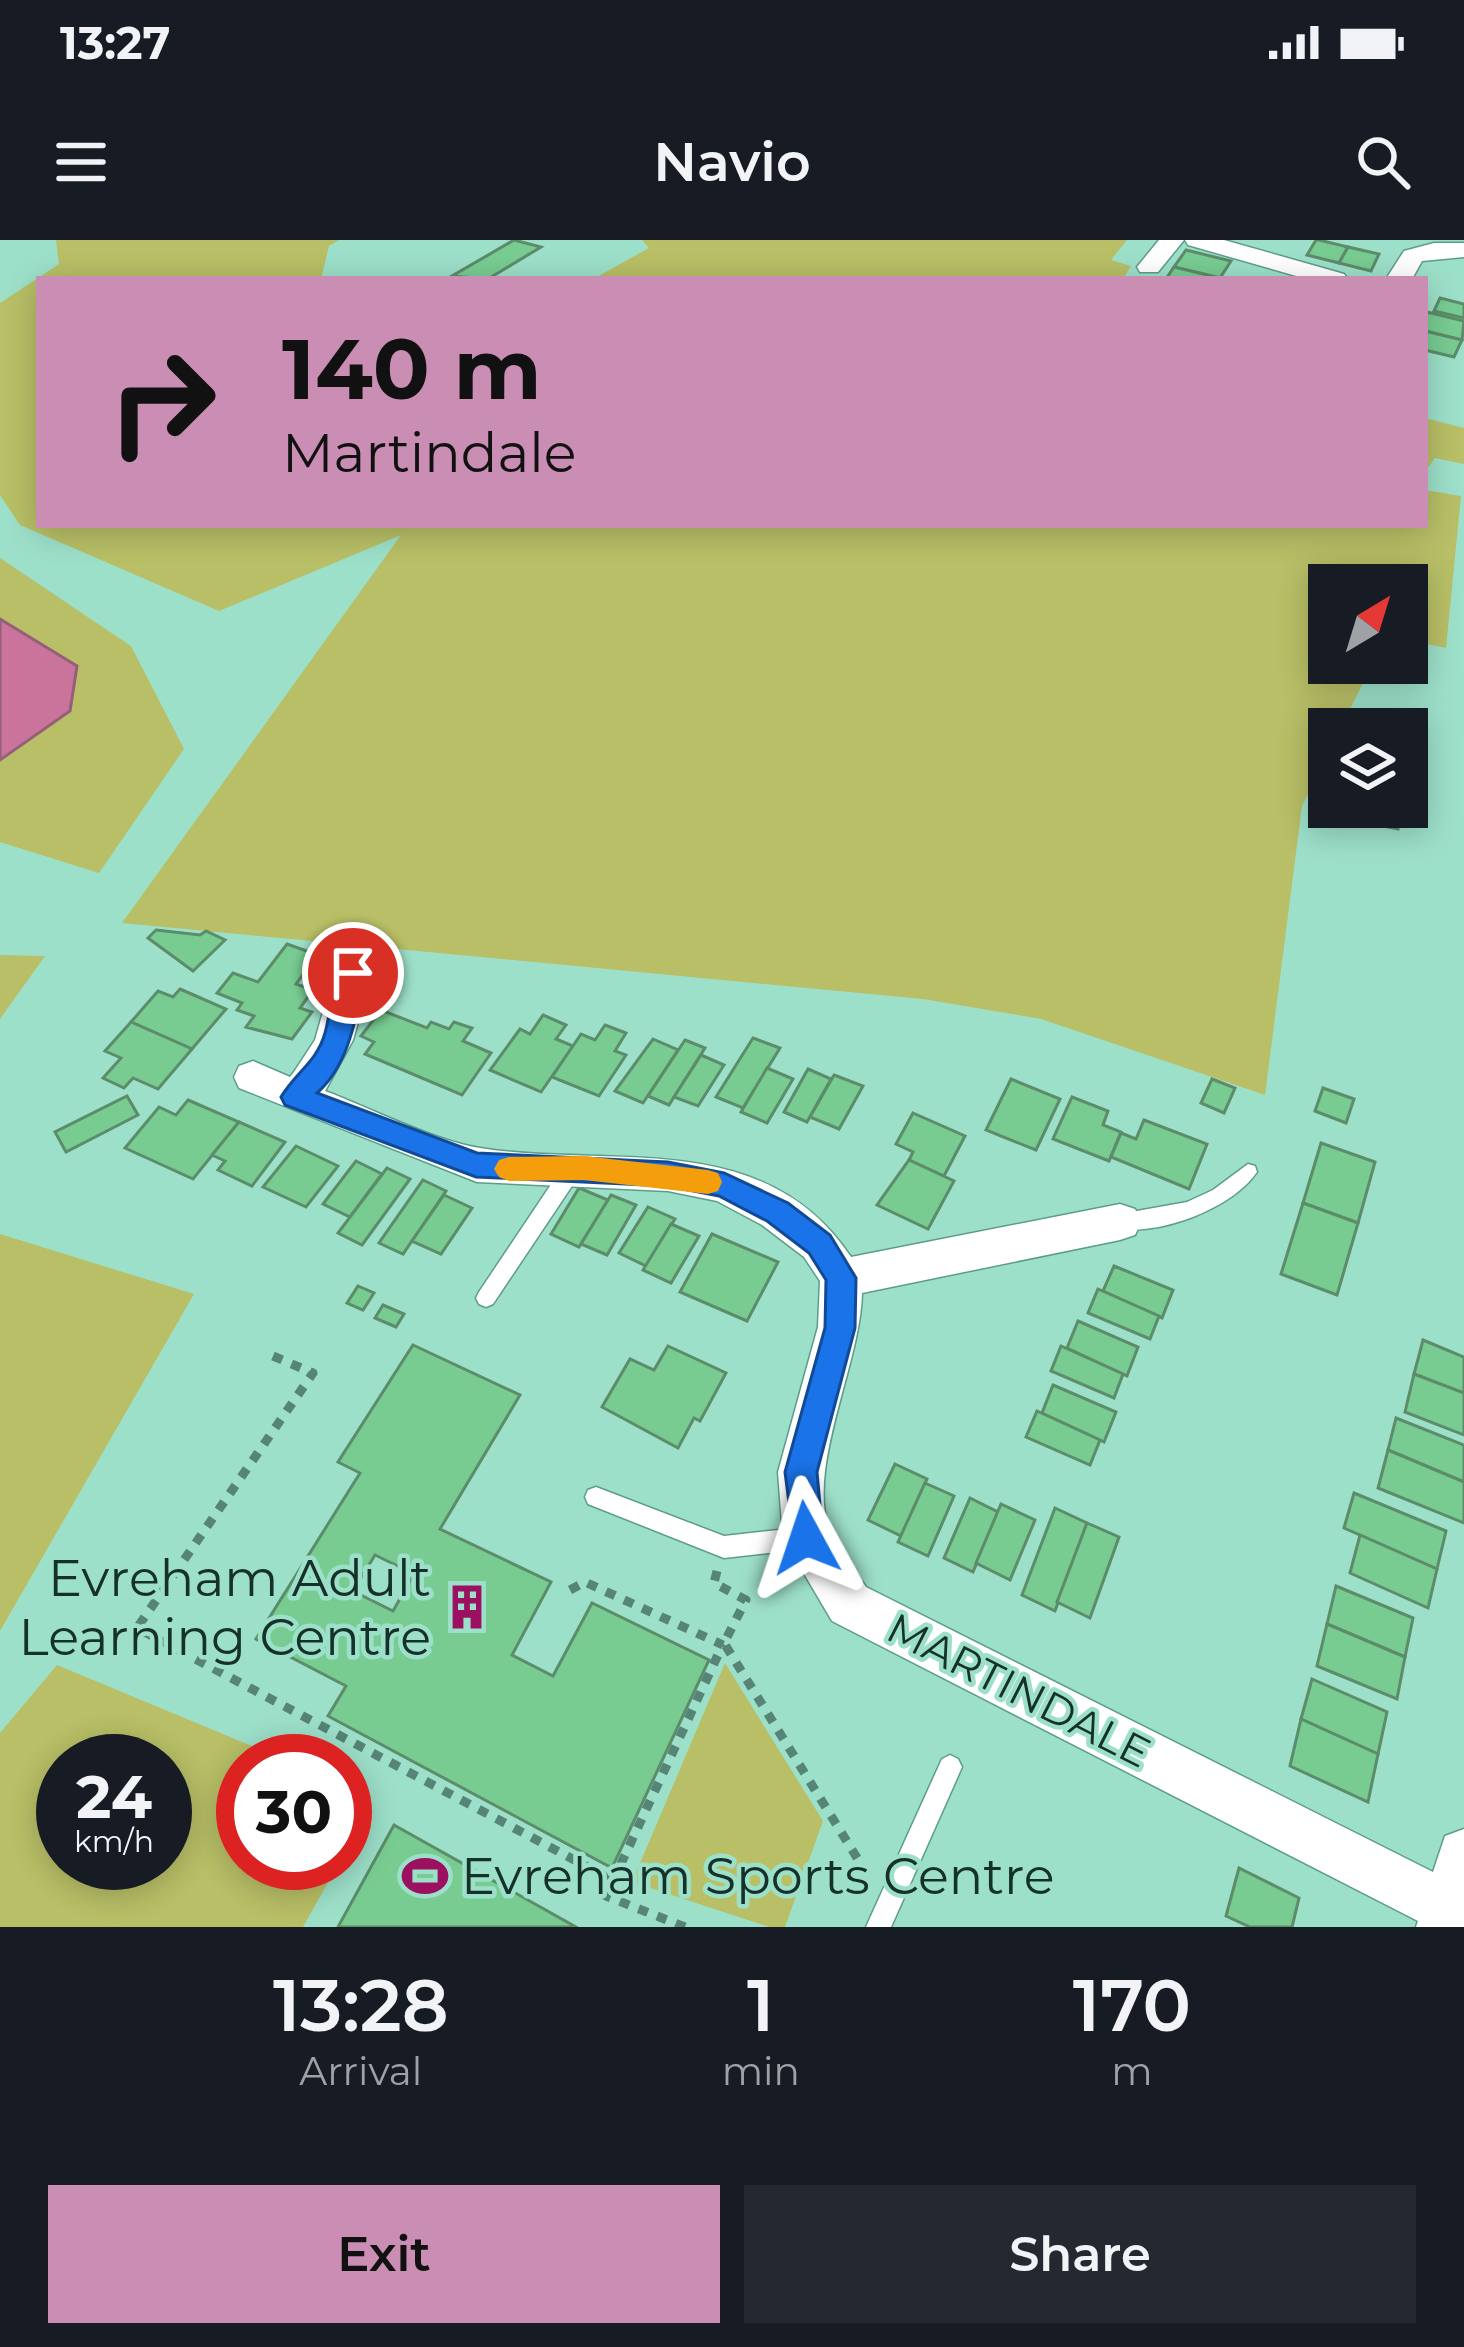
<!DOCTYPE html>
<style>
:root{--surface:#171b24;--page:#242831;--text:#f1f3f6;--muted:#9ea1a6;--accent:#ca8db3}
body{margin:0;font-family:Montserrat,sans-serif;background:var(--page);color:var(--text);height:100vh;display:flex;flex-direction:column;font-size:45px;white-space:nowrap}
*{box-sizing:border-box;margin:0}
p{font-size:39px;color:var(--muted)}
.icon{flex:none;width:66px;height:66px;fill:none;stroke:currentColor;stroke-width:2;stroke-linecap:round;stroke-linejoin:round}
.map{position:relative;height:1687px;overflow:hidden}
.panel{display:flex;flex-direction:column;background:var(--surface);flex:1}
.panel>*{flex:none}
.banner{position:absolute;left:36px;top:36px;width:1392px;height:252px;border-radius:0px;box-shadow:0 6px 30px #0003;background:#ca8db3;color:#111;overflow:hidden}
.needle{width:78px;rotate:38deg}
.tools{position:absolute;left:1308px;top:324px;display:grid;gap:24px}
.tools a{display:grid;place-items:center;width:120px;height:120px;border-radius:0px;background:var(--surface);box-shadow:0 6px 30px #0003;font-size:60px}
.speed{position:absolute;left:36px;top:1494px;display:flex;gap:24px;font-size:60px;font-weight:700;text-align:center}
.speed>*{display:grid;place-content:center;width:156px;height:156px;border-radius:50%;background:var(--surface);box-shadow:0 6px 30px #0003;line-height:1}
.speed small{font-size:30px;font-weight:400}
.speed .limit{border:18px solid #d22;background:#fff;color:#111}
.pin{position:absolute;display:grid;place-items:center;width:102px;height:102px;color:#fff;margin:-51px;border:6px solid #fff;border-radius:50%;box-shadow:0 3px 12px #0007}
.me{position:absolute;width:132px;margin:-66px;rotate:355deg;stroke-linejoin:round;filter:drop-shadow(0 0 9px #0008)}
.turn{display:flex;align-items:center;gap:42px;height:252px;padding:0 48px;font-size:54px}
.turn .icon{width:156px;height:156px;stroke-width:2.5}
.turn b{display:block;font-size:84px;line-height:102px}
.eta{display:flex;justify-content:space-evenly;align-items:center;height:204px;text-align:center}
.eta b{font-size:72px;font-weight:600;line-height:84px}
.action{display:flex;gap:24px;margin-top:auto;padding:24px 48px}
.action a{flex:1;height:138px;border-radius:0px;background:var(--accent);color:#111;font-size:48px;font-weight:600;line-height:138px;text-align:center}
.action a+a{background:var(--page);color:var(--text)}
.status{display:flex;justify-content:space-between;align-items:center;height:84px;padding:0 60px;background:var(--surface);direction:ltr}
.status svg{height:33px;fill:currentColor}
header{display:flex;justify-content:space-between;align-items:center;height:156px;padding:0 48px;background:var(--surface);font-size:54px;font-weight:600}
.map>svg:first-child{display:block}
.green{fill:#b8bf66;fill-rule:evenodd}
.water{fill:#cb749b;stroke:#946079;stroke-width:3}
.building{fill:#78cc92;stroke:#5c8c6a;stroke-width:3;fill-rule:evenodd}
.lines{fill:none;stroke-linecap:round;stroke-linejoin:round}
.service-casing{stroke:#5c9d8a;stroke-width:3}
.minor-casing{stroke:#5c9d8a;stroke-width:3}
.path{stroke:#568476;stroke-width:9;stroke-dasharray:10 10;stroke-linecap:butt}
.service{fill:#fff;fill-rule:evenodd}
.minor{fill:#fff;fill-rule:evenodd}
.route{fill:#1a73e8;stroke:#114b97;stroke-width:3}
.slow{fill:#f59e0b}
.labels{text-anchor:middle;stroke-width:9;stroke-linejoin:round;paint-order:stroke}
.street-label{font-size:42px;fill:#153129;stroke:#9de0ca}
.near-poi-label{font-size:51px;fill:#153129;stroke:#9de0ca;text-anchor:end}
</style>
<div class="status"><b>13:27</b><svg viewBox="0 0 49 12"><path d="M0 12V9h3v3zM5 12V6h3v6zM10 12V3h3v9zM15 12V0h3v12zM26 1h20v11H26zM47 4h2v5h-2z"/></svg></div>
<header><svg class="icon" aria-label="menu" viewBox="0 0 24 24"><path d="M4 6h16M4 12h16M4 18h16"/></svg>Navio<svg class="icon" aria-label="search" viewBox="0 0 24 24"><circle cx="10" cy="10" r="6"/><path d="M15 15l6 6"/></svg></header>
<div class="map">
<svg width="1464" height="1687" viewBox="0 0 1464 1687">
<rect width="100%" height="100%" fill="#9de0ca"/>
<!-- green -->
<g class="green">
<path d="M56,0H339L329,6L321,39H39V285H1425V250L1461,256L1446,408L1407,400V345H1329V423H1373L1340,489H1329V512L1302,566L1265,855L1041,779L923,759L122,683L401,295L219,371L20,285L0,255V63L59,24Z"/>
<path d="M642,0H1127L1111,20L1131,26L1123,39H593L649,8Z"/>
<path d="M1425,178L1464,188V224L1435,218L1425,232Z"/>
<path d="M0,318L131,406L184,509L99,633L0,602V520L70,471L77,427L0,379Z"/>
<path d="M0,715L45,716L0,779Z"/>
<path d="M0,994L194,1054L0,1391Z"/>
<path d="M725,1423L823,1581L785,1687H769L632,1642Z"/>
<path d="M57,1425L288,1521H243V1623H339L303,1687H0V1493ZM63,1521H165V1623H63Z"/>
</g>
<!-- water -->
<path class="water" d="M0,379L77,426L70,471L0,520Z"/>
<!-- building -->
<g class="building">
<path d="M514,0L541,7L488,39L452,36Z"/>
<path d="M1316,0H1319L1348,7L1339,23L1307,15Z"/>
<path d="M1348,7L1379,14L1371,31L1339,23Z"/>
<path d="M1186,10L1231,21L1220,38L1174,27Z"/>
<path d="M1174,27L1220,38L1166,39Z"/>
<path d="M1440,58L1464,64V78L1434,71Z"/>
<path d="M1427,72L1464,81L1462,100L1425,91Z"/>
<path d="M1425,91L1462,100L1454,117L1425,110Z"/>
<path d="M1370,567H1400L1398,589L1368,583Z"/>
<path d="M156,690L200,695L206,691L225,700L193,731L148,698Z"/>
<path d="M287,704L318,715L296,744L313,750L300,768L312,772L292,799L246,787L254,776L237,770L242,763L217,753L233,733L258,742Z"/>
<path d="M180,749L226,769L192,809L131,782L158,751L173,757Z"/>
<path d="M381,770L427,788L431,782L449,789L454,782L472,788L463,801L491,813L462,855L365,814L374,802L361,796Z"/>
<path d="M543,775L566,785L556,799L573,806L541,852L490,830L520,789L530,794Z"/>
<path d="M131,782L192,809L158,849L133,838L124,848L103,838L121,818L105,811Z"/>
<path d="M605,785L626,793L615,811L626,815L599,856L552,837L581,794L595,800Z"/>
<path d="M753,798L780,808L743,868L716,857Z"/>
<path d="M653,799L678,810L643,863L615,851Z"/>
<path d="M685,800L705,808L669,865L648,856Z"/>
<path d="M701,815L724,825L698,866L674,857Z"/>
<path d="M767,828L793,839L767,883L741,872Z"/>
<path d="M808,829L831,839L807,882L784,872Z"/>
<path d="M834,835L863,846L839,889L810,877Z"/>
<path d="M1011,839L1060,859L1036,910L986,890Z"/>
<path d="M1212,839L1235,848L1224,873L1201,863Z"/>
<path d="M1323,848L1354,859L1346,883L1315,871Z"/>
<path d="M127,856L138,875L66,912L55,892Z"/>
<path d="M1072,857L1108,871L1103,885L1121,892L1109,921L1053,899Z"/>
<path d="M188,860L239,882L193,939L125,908L159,867L176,875Z"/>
<path d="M913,873L965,896L944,936L909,920L913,912L896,904Z"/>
<path d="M1144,880L1207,904L1189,949L1111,917L1121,893L1136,899Z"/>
<path d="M239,882L285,902L252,946L218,930L225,921L212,915Z"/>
<path d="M1321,903L1375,922L1358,983L1303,963Z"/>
<path d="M296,906L338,926L306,967L263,947Z"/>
<path d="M909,920L954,941L928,989L877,965Z"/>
<path d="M356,921L382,934L350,977L323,964Z"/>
<path d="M387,928L410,939L362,1005L338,993Z"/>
<path d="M423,940L446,951L403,1014L379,1003Z"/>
<path d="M579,948L608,960L579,1007L551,994Z"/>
<path d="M444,955L472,968L441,1014L412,1001Z"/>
<path d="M611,955L636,965L607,1015L581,1004Z"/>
<path d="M1303,963L1358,983L1337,1055L1281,1034Z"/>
<path d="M648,967L675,979L646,1026L619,1013Z"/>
<path d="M671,984L699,996L671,1043L643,1030Z"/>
<path d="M712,994L778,1022L747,1081L680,1052Z"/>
<path d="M1114,1026L1173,1050L1162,1078L1103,1051Z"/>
<path d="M358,1046L374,1053L363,1070L347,1063Z"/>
<path d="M1098,1049L1159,1076L1150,1099L1088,1073Z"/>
<path d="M383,1065L404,1074L396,1087L375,1078Z"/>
<path d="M1078,1081L1138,1107L1127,1136L1067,1108Z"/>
<path d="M1423,1100L1464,1117V1153L1414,1134Z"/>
<path d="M413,1105L520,1155L440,1289L551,1342L512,1415L553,1436L592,1363L709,1420L612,1628L328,1476L346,1446L256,1399L360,1233L338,1222ZM375,1315L414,1334L393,1371L353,1351Z"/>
<path d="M668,1106L726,1133L700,1181L694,1178L678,1208L602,1167L630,1119L654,1130Z"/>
<path d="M1061,1106L1123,1134L1114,1158L1051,1131Z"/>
<path d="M1414,1134L1464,1153V1195L1405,1172Z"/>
<path d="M1053,1145L1116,1172L1104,1202L1042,1173Z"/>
<path d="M1037,1171L1100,1200L1090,1225L1026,1197Z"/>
<path d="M1396,1178L1464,1205V1242L1388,1210Z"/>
<path d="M1388,1210L1464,1242V1283L1378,1248Z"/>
<path d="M895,1224L927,1239L901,1296L868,1280Z"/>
<path d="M925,1243L954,1256L928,1316L898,1302Z"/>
<path d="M1354,1253L1446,1291L1437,1329L1344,1288Z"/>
<path d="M970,1258L998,1272L973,1332L944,1318Z"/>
<path d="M1001,1264L1035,1280L1010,1340L976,1323Z"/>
<path d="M1055,1268L1087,1283L1055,1371L1022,1355Z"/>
<path d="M1087,1283L1119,1297L1090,1378L1057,1362Z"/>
<path d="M1360,1295L1437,1329L1428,1368L1350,1333Z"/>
<path d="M1336,1346L1413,1378L1405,1417L1327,1384Z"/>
<path d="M1327,1384L1405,1417L1397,1459L1317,1426Z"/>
<path d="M1312,1439L1387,1472L1378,1514L1301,1479Z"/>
<path d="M1301,1479L1378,1514L1368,1562L1290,1526Z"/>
<path d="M394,1585L576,1687H338Z"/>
<path d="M1239,1628L1299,1658L1292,1687H1250L1226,1676Z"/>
</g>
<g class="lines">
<!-- service casing -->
<g class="service-casing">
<g id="service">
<path d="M573,920L580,922L582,928L580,934L493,1064L486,1067L479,1064L476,1058L479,1052L566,922Z"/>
<path d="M1248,924L1255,926L1257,932C1232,969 1157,997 1113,988L1110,982L1113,976L1120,974L1187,962L1213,950Z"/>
<path d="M596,1247L724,1296L806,1287L814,1290L817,1298L814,1306L806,1309L724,1318L588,1264L585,1257L588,1250Z"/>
<path d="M950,1515L958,1519L962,1527L891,1687H866L942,1519Z"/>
</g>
</g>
<!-- minor casing -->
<g class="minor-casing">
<g id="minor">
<path d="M1159,0H1184L1158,32H1140L1137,27Z"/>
<path d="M1185,0H1224L1344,34L1348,39H1307L1188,5Z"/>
<path d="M1434,3H1464V17L1422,21L1412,39H1386L1404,11Z"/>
<path d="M353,719L366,723L372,733L353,800L325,851C370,868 435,901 480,908C610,929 764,886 851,1017L1120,964L1135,969L1141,982L1135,995L1120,1000L862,1053C861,1123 805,1229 830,1292C837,1311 855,1330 866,1347L1433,1632L1445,1596L1464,1589V1687H1416L1418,1681L832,1381L783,1298L778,1232L818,1087L820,1041L804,1017L762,985L717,961L668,951L477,942L239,848L234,837L239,826L253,821L290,837L294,832L315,800L334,733L340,723Z"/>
</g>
</g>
<!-- path -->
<g class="path">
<path d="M273,1116L313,1133L137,1388L614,1641"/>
<path d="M717,1331L714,1343L746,1360L724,1403L867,1634"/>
<path d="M570,1350L585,1342L723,1405"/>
<path d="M685,1687L606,1656L723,1404"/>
</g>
<!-- service -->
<use href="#service" class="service"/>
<!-- minor -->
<use href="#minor" class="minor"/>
</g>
<!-- route -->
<path class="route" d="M353,723L366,733C356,775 350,824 317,853L477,913L668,922L724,933L788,963L830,995L856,1038L855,1088L817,1232L823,1298L818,1310L806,1314L795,1310L785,1232L825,1088L826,1040L809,1013L767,981L719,956L668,946L476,937L285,865L281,857C295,833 317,822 325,793C331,773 332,730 353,723Z"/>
<!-- slow -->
<path class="slow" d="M584,916L708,930L718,933L722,942L718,951L708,954L584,940L509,941L499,937L494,929L499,920L509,917Z"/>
<!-- icons -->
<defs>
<g id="building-bare" transform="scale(3.6)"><path d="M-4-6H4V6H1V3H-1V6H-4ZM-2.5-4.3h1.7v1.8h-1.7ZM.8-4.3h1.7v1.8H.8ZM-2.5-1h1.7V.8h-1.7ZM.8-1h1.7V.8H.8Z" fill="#9b1061" stroke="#9de0ca" stroke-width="2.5" paint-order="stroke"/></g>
<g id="stadium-bare" transform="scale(3.6)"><path d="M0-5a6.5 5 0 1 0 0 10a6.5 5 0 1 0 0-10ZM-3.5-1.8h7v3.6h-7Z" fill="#9b1061" stroke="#9de0ca" stroke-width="2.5" paint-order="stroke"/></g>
</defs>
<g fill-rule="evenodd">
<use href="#building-bare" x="467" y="1367"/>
<use href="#stadium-bare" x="425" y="1636"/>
</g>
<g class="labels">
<!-- street labels -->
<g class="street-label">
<text transform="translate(1019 1450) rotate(27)" y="15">MARTINDALE</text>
</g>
<!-- near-poi labels -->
<g class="near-poi-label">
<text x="431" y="1356">Evreham Adult<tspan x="431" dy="59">Learning Centre</tspan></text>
<text x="461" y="1654" text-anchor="start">Evreham Sports Centre</text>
</g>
</g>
</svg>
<div class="tools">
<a><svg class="needle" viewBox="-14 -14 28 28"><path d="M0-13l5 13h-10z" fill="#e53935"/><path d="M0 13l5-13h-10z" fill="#9ea1a6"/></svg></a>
<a><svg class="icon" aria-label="layers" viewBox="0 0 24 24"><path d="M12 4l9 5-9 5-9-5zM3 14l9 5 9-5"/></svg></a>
</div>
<div class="speed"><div>24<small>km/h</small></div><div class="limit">30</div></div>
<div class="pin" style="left:353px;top:733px;background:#d93025"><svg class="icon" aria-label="arrive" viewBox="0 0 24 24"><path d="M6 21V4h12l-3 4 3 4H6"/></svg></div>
<svg class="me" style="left:806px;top:1298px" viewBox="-20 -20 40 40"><path d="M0-17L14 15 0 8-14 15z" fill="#1a73e8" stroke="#fff" stroke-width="4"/></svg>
<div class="banner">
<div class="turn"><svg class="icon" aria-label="right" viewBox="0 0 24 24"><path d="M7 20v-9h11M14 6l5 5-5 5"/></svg><div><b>140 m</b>Martindale</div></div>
</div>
</div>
<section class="panel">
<div class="eta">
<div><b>13:28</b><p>Arrival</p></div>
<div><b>1</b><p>min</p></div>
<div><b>170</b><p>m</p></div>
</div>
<div class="action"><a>Exit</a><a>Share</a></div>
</section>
